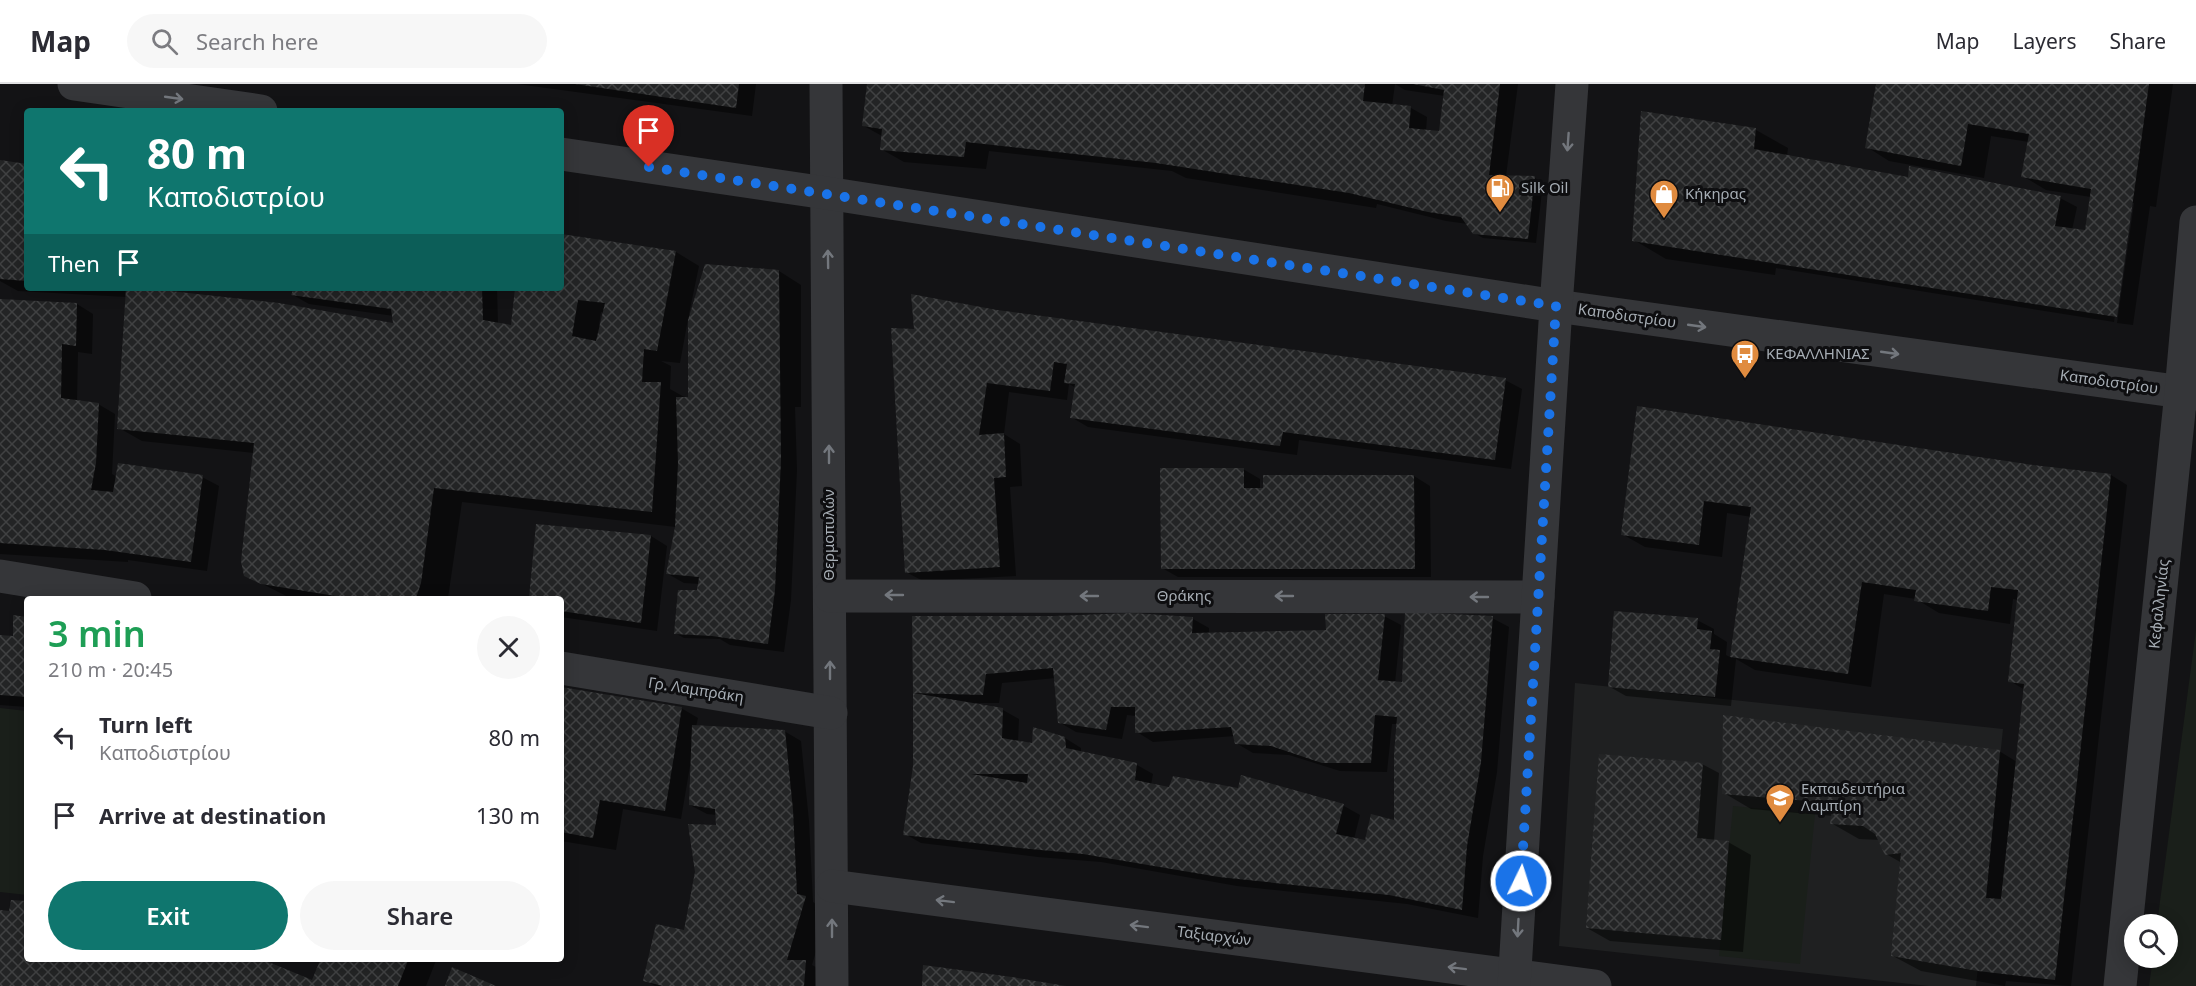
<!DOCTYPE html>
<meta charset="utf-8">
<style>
:root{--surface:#fff;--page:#f7f7f7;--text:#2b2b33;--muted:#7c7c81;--line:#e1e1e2;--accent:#0f766e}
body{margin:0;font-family:"Noto Sans",sans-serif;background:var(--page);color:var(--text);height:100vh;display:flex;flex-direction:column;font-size:22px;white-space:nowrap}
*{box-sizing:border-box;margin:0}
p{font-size:20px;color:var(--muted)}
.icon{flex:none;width:33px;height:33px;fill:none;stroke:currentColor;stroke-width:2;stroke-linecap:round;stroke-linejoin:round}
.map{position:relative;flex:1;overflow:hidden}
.drawer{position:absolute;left:24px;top:512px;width:540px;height:366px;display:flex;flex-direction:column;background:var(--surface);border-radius:6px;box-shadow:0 3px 15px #0003}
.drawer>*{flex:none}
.banner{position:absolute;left:24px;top:24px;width:540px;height:183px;border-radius:6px;box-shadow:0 3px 15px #0003;background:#0f766e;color:#fff;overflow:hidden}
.controls{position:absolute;left:2124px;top:830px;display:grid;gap:12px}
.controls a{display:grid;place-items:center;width:54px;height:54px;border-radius:50%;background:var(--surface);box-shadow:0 3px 15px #0003;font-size:30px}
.pin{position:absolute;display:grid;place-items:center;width:51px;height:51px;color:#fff;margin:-62px -26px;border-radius:50% 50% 50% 0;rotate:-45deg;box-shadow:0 0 6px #0007}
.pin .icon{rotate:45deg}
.me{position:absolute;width:66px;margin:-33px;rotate:4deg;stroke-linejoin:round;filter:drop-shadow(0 0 4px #0008)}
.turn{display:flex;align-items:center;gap:21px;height:126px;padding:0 24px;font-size:27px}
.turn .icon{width:78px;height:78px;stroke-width:2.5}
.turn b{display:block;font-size:42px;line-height:51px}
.then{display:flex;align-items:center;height:57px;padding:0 24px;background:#0003;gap:12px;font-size:22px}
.round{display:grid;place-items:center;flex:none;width:63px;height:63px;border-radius:32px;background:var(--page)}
.overview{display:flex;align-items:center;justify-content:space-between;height:102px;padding:0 24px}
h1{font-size:36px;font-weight:600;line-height:45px;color:#1e9e55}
.cta{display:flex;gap:12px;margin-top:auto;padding:12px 24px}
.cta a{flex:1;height:69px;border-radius:36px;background:var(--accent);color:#fff;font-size:24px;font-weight:600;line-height:69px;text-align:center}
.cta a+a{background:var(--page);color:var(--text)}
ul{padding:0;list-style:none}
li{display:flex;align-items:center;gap:18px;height:78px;padding:0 24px}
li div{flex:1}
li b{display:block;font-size:22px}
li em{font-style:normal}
header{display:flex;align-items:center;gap:36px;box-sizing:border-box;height:84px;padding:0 30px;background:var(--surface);border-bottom:2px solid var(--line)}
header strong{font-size:28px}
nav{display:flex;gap:33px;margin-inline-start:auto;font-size:21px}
.search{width:420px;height:54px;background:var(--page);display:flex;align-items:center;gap:15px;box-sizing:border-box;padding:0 21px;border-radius:33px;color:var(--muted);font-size:22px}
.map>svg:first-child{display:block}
.built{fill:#1f2021}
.pitch{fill:#1a1f1a}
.shadow{fill:#0007;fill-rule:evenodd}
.building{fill:url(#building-cross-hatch);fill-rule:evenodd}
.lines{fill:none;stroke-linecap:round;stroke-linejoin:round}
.minor{stroke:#353639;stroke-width:33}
.oneway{stroke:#73777d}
.route{stroke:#1a73e8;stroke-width:10;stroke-dasharray:0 18}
.labels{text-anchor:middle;stroke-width:6;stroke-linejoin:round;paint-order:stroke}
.poi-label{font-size:15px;fill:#a6adb4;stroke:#0e0e10;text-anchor:start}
.street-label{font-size:15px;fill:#a6adb4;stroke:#0e0e10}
</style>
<header>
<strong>Map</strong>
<div class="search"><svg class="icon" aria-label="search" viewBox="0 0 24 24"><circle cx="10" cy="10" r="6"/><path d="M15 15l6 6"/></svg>Search here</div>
<nav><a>Map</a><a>Layers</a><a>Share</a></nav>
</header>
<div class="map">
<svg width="2196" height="902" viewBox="0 0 2196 902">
<defs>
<pattern id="building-cross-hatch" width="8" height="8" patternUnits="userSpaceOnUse" patternTransform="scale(1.5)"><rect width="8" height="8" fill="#232425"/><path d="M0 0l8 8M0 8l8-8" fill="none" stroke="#404142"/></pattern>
</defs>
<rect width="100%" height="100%" fill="#131315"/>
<!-- built -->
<path class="built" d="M1575,599L2003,645L1976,902H1929L1559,862Z"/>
<!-- pitch -->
<g class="pitch">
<path d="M2196,546V902H2149L2153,873H2168V840H2157Z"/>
<path d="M0,624L27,627V811L0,808Z"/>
<path d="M1733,722L1815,730L1800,880L1719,872Z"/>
</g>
<!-- shadow -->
<g class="shadow">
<path d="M517,0H756L752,32Z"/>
<path d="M868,0H1518L1506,92L1535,94L1543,99L1536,159L1483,154L1474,149L1468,140L1446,137L1377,120L1376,124L1186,94L1172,87L989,67L986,85L904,78L881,65L882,52L864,42ZM1395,0L1405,6L1445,12L1441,48L1426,47L1427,33L1411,24L1392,22Z"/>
<path d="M1877,0H2173L2156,123L2150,122L2133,241L2117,239L2134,119H2131L2114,238L1776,184L1775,191L1666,175L1634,156L1756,46L1788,64L1787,72L1909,95L2060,114L2077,123L2072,146L2086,147L2091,113L2046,106L2023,92L2029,58L1991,52L1984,94L1889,77L1867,63Z"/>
<path d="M0,78L27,81V204H149V206L401,242L394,232L309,220L293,211L296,204H497L498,240L518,244L517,204H561V152L676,168L699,182L689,230L691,231L779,187L801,201V323H795L797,386L791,516L784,568L730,561L720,555L684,554L675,549L703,508L700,500L684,499L668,490L676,443L462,418L448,514H290L245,491L254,369L142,357L119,344L127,213L18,207L0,197ZM601,228L604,229L601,242L599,241ZM688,235H690L689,314H686L670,305L671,282L661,277L680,279Z"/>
<path d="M0,217L77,220L93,230L92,270L78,268L77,318L98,320L115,330L112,390L117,393H202L219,402L207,487L128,476V478L0,470Z"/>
<path d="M996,227L1505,296L1522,305L1511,385L1299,356L1297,371L1088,343L1071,333L1076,304L1069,300L1067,316L1009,308L1004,350L1020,360L1022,402L1010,403L1016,492L923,497L906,488L915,246Z"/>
<path d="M1638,324L2034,383L2111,391L2127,401L2071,902L2006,897L2005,902L1921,887L1893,872L1902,779L1886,770L1880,756L1859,755L1831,739L1833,732L1751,725L1724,709L1999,667L2017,678L2025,606L2010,597L2019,516L2013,515L2010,540L1939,529L1916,515L1884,510L1871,603L1755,586L1736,575L1731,622L1626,612L1610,603L1697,536L1714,545V550L1727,558L1726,571L1732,574L1752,433L1727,429L1722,473L1645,463L1622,450Z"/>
<path d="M1243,385L1260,395V405H1265V392H1414L1430,402L1431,493H1178L1162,484Z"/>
<path d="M538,442L651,452L667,462L657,547L561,533V514H531Z"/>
<path d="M1384,532L1401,541L1395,599H1403L1492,534L1509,543L1497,688L1483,772L1478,834L1407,820L1237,802L1101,778L1038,773L921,759L905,750L915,682L913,533L1193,535L1209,544V550L1327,547ZM1056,594L1059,638L1076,648L1122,655L1127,631L1136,632L1137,648L1153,658L1235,652L1236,659L1253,669L1289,671L1340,687L1387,688L1392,640H1398L1395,738L1367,758L1354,755L1360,731L1344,722L1242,693L1239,706L1170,705L1151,701L1153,690L1137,681L1081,669V664L1065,654L1033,661L1018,658L1019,635L1003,626L975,621V619H999L1002,599Z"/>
<path d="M27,534V623L0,621V552L15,554Z"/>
<path d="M561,605L681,624L698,634L696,643L784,647L801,657L809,737L813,818L828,827L812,881L829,890L828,902H655L645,896L685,848L717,743V731L707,730L690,721L692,682H690L681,735L623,725L616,766L561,757Z"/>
<path d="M1702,680L1719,689L1714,757L1728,758L1751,771L1743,868L1610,857L1587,844Z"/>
<path d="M27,818V874L313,898L322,874H437L426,902H0V828L11,829Z"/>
</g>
<!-- building -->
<g class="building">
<path d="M575,0H739L736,24Z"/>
<path d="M867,0H1365L1363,17L1411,22L1409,44L1439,47L1444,6L1413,0H1500L1489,91L1535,92L1528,155L1473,150L1461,133L1428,128L1349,109L1156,79L966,58L964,73L880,66L882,45L862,42Z"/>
<path d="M1876,0H2149L2117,233L1632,157L1641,27L1756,44L1754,65L1908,93L1909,82L2061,112L2055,142L2085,146L2091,105L2021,93L2029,50L1968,40L1961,82L1865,64Z"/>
<path d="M0,76L27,80V197L0,195Z"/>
<path d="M561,150L676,167L657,267L644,265L642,298H661L652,428L434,404L421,499L416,514H348L261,500L244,492L241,477L254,359L117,345L126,204H143L279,219L393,239L391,225L291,211L294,204H482L483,236L511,241L515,204H561ZM578,216L605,219L596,257L572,252Z"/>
<path d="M705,180L779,186L781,376L775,506L768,560L712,552L674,550L678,506H697L699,493L666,490L675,443L678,379L676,313H688V236Z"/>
<path d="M911,210L997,226L1506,294L1495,376L1283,348L1280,362L1070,334L1075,300L1064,299L1067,280L1054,278L1050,307L987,299L979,351L1004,349L1006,393L994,394L1000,483L905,489L891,244L914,245Z"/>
<path d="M0,215L77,219L76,262L62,260L61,314L99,319L96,379L91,406L113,408L118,379L203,391L191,478L105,466L0,459Z"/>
<path d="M1637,322L2033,381L2111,390L2055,896L1978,887L1891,872L1901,769L1885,771L1875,750L1863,742L1830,740L1833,719L1722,710L1723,631L2000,666L1986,814L2001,815L2024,600L2008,598L2018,506L1991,503L1988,527L1914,517L1916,506L1862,498L1848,590L1730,573L1751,423L1704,417L1699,461L1621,451Z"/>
<path d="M1160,384H1244V404H1263V391H1414L1415,485H1161Z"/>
<path d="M536,440L651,451L641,539L561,527V514H529Z"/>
<path d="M1614,527L1698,534L1697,545L1712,547L1710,565L1720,566L1715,613L1608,603Z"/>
<path d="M1405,528L1493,532L1481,678L1467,762L1462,826L1389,811L1219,793L1083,770L1020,764L903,751L913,682V609L1003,624L1002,654L1032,659L1033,643L1065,653L1066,664L1137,679L1135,696L1169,703L1173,692L1238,704L1241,691L1344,720L1336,750L1365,756L1371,730L1394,736V671L1397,633L1375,631L1371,679H1322L1271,662L1235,660L1231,643L1135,649V623H1111L1106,646L1058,639L1053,584L986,590L983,611L913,609L912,532H1054L1132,529L1193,533L1192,549L1326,546L1325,530H1385L1378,596L1402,598ZM971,690H1028L1027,699Z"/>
<path d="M13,531L27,533V613L0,611V551L13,552Z"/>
<path d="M561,603L682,623L665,727L600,716L593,754L561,748Z"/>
<path d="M692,641L785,646L793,726L797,810L806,812L787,876H806L804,902H663L643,897L656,840L684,846L695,788L688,740L716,741L715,725L689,721Z"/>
<path d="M1599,670L1703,679L1697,754L1729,757L1721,856L1586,844Z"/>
<path d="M11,816L27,817V874H259L312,896L321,874H409L398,902H0V826L9,827Z"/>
<path d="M923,881L1012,893L1066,902H922Z"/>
<path d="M452,883L496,902H445Z"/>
</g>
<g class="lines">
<!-- minor -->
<g class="minor">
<path d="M74,0L261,27"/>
<path d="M826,0L832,902"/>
<path d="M561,70L826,109L1556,222L2196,310"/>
<path d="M0,492L135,514"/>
<path d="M830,512L1538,513"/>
<path d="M561,584L831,629"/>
<path d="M832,802L1595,902"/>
<path d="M1514,902L1556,222L1572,0"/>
<path d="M2120,902L2181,308L2196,138"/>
</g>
</g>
<!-- one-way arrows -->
<defs><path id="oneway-shaft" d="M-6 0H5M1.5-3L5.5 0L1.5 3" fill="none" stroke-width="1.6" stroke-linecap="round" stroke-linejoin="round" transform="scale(1.5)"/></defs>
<g class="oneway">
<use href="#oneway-shaft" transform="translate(174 14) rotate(8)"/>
<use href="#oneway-shaft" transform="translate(1568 58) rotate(94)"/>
<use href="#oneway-shaft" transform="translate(828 175) rotate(-91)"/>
<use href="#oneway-shaft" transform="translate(1697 242) rotate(8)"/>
<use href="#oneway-shaft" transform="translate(1890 269) rotate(8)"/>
<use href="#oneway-shaft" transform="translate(829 370) rotate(-90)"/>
<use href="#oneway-shaft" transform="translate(894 511) rotate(-180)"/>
<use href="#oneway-shaft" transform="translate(1089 512) rotate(-180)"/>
<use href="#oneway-shaft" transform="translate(1284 512) rotate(-180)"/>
<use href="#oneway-shaft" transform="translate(1479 513) rotate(-180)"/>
<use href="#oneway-shaft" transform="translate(830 586) rotate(-90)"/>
<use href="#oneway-shaft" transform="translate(945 817) rotate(-173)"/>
<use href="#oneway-shaft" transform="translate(1139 842) rotate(-173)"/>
<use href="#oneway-shaft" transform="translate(832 844) rotate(-90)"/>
<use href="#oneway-shaft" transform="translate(1518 844) rotate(93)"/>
<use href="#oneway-shaft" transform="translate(1457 884) rotate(-173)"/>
</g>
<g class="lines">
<!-- route -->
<path class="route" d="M649,83L1556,222L1521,797"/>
</g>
<!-- icons -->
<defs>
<g id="fuel-pin" transform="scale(1.5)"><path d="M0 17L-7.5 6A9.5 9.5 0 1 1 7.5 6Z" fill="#e08b3f" stroke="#0e0e10"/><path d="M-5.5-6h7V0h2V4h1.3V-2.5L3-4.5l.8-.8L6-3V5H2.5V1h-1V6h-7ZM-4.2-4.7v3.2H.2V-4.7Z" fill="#fff"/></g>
<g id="shop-pin" transform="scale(1.5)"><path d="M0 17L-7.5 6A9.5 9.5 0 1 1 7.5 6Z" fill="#e08b3f" stroke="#0e0e10"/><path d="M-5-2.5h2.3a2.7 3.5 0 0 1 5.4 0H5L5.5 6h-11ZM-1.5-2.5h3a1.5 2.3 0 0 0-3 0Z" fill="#fff"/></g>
<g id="bus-pin" transform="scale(1.5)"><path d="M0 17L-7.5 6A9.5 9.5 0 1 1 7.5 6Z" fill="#e08b3f" stroke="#0e0e10"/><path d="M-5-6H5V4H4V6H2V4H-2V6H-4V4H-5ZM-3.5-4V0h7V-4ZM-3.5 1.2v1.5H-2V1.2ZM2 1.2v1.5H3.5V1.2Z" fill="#fff"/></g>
<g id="school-pin" transform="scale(1.5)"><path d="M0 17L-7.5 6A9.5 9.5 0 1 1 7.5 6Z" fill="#e08b3f" stroke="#0e0e10"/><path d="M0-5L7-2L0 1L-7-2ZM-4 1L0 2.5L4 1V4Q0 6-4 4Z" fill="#fff"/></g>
</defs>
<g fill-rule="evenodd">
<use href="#fuel-pin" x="1500" y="104"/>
<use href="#shop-pin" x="1664" y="110"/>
<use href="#bus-pin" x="1745" y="270"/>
<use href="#school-pin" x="1780" y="714"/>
</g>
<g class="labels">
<!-- poi labels -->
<g class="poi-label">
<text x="1521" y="109">Silk Oil</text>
<text x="1685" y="115">Κήκηρας</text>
<text x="1766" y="275">ΚΕΦΑΛΛΗΝΙΑΣ</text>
<text x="1801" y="710">Εκπαιδευτήρια<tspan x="1801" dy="17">Λαμπίρη</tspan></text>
</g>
<!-- street labels -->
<g class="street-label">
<text transform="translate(1627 232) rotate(8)" y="5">Καποδιστρίου</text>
<text transform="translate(2109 298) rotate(8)" y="5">Καποδιστρίου</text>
<text transform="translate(829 451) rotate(-90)" y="5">Θερμοπυλών</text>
<text x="1184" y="517">Θράκης</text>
<text transform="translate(2159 520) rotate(-84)" y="5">Κεφαλληνίας</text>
<text transform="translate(696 606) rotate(9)" y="5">Γρ. Λαμπράκη</text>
<text transform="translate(1214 852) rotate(7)" y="5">Ταξιαρχών</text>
</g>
</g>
</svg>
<div class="controls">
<a><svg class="icon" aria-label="search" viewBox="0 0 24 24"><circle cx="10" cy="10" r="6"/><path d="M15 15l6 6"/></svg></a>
</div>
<div class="pin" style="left:649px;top:83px;background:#d93025"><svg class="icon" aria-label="arrive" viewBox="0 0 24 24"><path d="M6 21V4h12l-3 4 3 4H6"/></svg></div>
<svg class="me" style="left:1521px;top:797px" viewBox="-20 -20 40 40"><circle r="17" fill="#1a73e8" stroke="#fff" stroke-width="3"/><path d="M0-11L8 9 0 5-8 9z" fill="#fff"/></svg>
<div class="banner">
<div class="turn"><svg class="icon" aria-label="left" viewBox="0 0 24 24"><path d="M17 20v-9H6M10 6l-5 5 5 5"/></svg><div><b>80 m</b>Καποδιστρίου</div></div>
<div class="then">Then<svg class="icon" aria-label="arrive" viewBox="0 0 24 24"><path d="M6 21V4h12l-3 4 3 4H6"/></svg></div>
</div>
<section class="drawer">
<div class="overview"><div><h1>3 min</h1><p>210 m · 20:45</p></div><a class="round"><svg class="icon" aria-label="close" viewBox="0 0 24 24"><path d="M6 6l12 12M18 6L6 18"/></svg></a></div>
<ul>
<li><svg class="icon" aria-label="left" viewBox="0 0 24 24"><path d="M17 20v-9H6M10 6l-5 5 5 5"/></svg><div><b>Turn left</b><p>Καποδιστρίου</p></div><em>80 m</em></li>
<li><svg class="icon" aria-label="arrive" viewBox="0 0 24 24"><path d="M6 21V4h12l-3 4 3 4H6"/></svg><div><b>Arrive at destination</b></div><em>130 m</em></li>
</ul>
<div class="cta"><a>Exit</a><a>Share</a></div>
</section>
</div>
